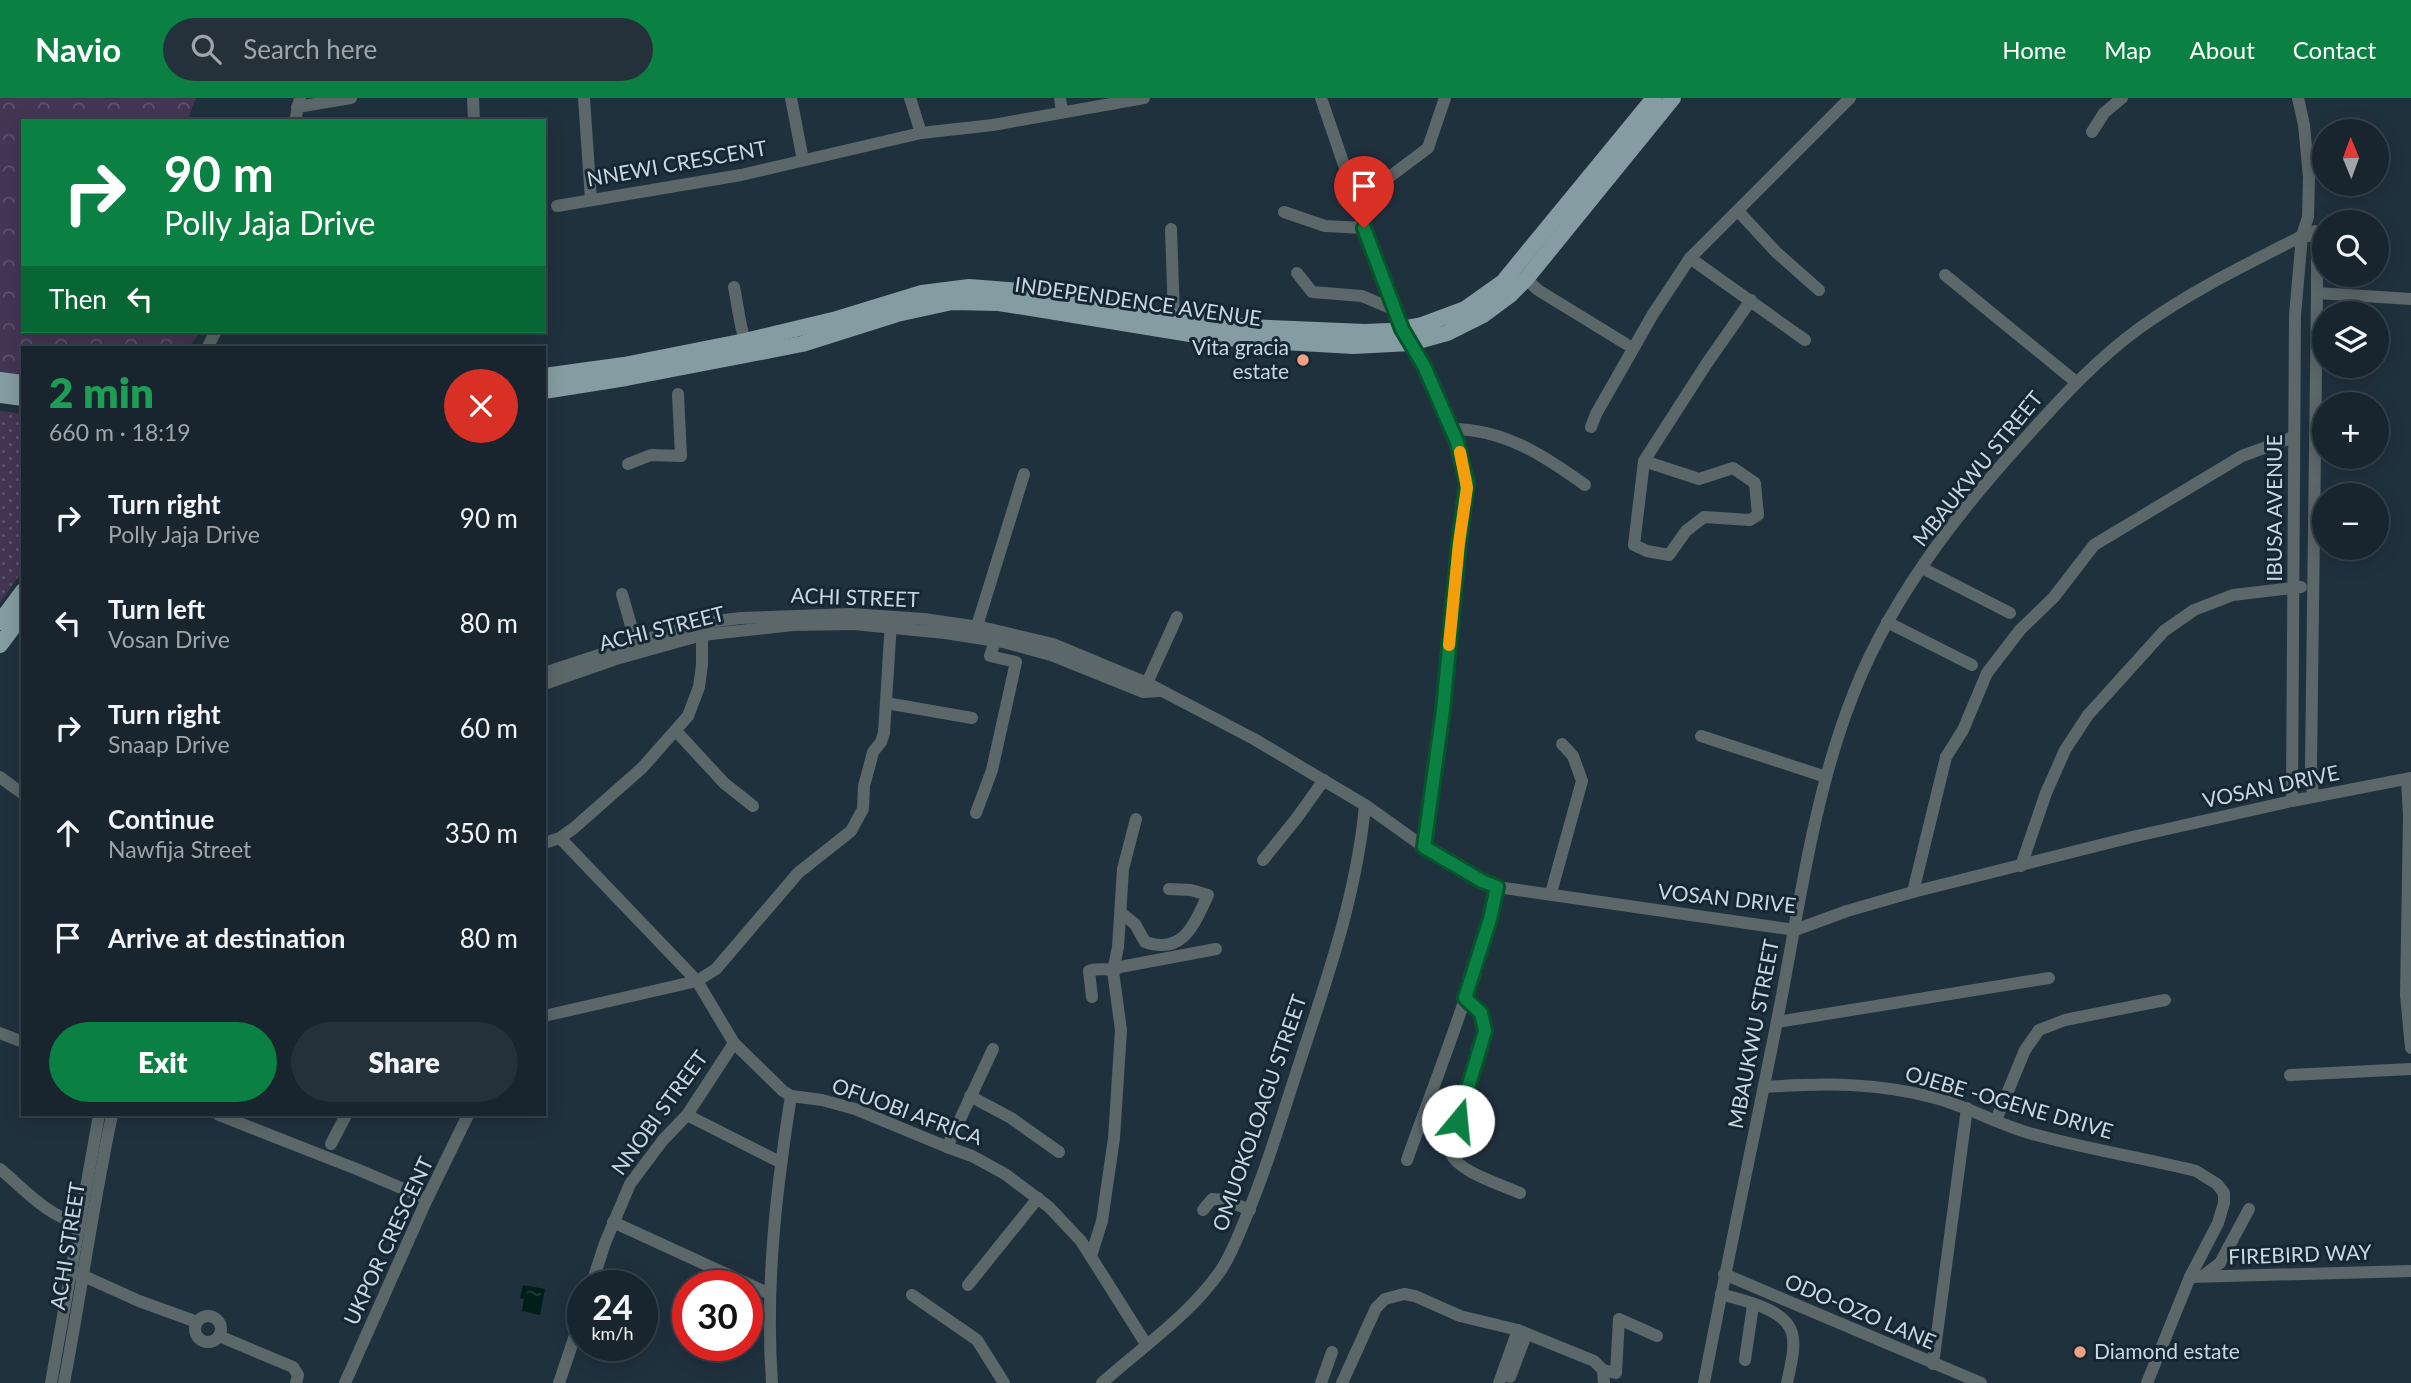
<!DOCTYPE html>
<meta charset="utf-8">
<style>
:root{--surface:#18252e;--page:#25313a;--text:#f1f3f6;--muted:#9fa5aa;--line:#36424a;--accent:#0b8043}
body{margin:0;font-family:Lato,sans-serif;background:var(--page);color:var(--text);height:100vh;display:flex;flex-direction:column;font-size:26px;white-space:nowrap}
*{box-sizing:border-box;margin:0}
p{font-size:23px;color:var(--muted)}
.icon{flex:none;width:38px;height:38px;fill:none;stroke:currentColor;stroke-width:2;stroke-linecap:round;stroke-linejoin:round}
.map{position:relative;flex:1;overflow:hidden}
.panel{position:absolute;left:21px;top:248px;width:525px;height:770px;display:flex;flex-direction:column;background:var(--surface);border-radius:0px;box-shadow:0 4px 18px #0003,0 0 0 2px var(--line)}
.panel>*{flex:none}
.banner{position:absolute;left:21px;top:21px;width:525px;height:214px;border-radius:0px;box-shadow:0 4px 18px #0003,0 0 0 2px var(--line);background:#0b8043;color:#fff;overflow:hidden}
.needle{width:46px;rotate:359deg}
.tools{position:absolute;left:2312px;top:21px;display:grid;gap:14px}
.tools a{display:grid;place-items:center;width:77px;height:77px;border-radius:50%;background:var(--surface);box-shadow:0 4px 18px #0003,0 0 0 2px var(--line);font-size:35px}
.speed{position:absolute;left:567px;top:1172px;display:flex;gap:14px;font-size:35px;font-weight:700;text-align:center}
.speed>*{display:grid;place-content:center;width:91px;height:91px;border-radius:50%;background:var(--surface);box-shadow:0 4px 18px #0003,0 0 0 2px var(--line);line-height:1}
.speed small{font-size:18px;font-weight:400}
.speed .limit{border:10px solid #d22;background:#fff;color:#111}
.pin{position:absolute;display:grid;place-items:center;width:60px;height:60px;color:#fff;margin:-72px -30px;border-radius:50% 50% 50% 0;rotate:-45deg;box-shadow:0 0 7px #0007}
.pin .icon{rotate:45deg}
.me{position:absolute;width:77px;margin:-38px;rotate:17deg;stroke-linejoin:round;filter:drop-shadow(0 0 5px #0008)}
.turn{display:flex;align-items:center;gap:24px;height:147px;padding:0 28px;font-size:32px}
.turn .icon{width:91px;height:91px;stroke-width:2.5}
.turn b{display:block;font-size:49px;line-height:60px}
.then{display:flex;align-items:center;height:66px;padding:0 28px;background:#0003;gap:14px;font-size:26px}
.round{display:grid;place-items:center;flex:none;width:74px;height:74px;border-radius:37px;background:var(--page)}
.overview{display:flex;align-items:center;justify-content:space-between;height:119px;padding:0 28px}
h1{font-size:42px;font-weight:800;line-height:52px;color:#1e9e55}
.button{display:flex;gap:14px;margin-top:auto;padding:14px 28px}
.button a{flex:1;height:80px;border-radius:42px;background:var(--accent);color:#fff;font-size:28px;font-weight:800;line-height:80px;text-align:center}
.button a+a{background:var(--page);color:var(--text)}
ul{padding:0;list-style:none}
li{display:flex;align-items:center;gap:21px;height:105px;padding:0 28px}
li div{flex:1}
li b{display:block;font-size:26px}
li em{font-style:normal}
header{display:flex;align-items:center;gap:42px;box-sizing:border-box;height:98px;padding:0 35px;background:var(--accent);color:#fff}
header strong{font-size:33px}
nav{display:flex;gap:38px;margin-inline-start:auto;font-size:24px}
.search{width:490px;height:63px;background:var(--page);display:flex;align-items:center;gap:18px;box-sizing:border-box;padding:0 24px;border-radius:38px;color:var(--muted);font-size:26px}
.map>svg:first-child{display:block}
.forest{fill:url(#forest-crowns)}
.park{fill:url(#park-dots)}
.water{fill:url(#water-ripples)}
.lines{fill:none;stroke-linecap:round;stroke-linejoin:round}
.minor{stroke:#5b6769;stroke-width:12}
.major{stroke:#859da2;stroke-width:16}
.route-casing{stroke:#07532c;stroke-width:18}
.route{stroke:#0b8043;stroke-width:12}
.slow{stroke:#f59e0b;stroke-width:12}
.poi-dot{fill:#f39f82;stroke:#162734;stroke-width:2.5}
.labels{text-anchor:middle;stroke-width:6;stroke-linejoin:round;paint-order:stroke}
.street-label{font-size:21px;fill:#ccd6df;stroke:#162734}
.poi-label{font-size:21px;fill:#ccd6df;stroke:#162734;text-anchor:end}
</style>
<header>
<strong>Navio</strong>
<div class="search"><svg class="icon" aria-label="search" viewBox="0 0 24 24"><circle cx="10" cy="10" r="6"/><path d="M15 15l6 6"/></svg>Search here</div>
<nav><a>Home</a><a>Map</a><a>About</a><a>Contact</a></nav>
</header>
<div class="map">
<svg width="2411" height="1285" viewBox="0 0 2411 1285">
<defs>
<pattern id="forest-crowns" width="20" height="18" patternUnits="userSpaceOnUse" patternTransform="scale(1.75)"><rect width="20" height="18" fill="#443555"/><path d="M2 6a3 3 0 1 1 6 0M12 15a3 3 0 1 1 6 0" fill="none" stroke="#5e526d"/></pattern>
<pattern id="park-dots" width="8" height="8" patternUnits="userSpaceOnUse" patternTransform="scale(1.75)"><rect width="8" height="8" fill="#443555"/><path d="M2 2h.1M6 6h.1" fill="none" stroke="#5e526d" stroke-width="1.8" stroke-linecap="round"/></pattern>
<pattern id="water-ripples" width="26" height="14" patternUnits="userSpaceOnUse" patternTransform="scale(1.75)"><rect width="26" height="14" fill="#001d17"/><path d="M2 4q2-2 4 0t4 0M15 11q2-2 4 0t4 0" fill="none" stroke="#243d38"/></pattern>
</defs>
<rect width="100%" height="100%" fill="#20313e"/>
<!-- forest -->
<path class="forest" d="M0,0H196L187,23H23V233H201L188,250H23V277L0,274Z"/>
<!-- park -->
<path class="park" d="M0,313L23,316V472L0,505Z"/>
<!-- water -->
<path class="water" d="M523,1187L545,1191L540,1217L522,1213L524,1201L520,1200Z"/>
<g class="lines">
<!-- minor -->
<g class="minor">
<path d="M473,0L474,23"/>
<path d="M584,0L591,102"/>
<path d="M791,0L803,62"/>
<path d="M910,0L921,35L993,27L1144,0"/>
<path d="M1060,0L1062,14"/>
<path d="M1321,0L1389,198L1402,231L1424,268L1440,303L1457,344L1467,385L1459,445L1443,612L1424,749"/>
<path d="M297,9L351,0"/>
<path d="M295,23L300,0"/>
<path d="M2092,34L2104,15L2122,0"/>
<path d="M1356,104L1428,50L1445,0"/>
<path d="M557,108L741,77L921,35"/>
<path d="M1738,113L1776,154L1819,192"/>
<path d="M1284,114L1325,128L1364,130"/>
<path d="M1171,131L1174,219"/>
<path d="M1690,160L1805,242"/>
<path d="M1297,175L1312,194L1362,198L1395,212"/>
<path d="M1945,177L2076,284"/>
<path d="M1526,181L1538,192L1626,246"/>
<path d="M734,189C738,208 739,224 745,243"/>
<path d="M2317,195L2411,201"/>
<path d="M207,250L216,233"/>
<path d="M1591,329L1596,316L1653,216L1690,160L1850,0"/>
<path d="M1451,331C1504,331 1543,357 1585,387"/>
<path d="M1644,363L1699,381L1733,370L1755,385L1758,417L1750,422L1704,419L1686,433L1669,457L1647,453L1634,447L1644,363L1707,265L1751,202"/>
<path d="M628,366L651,357L681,358L678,296"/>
<path d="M1922,470L2010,515"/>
<path d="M622,496L636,545"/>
<path d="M1887,524L1972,567"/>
<path d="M977,528L1024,376"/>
<path d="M544,575L666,535L717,523L741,520L851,516L924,521L985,530L1053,546L1147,585L1254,641L1365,707L1438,759L1497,789L1795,832L1847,813L1913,794L2132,739L2292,703L2411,680"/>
<path d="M1147,585L1177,519"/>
<path d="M544,586L616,561L702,537L793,527L854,526L945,535L1003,544L1051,557L1143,594L1160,593"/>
<path d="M886,605L972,620"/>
<path d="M676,633L724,685L753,708"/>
<path d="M1701,638L1826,679"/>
<path d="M0,679L23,696"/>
<path d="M2407,681L2409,718L2406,897L2411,950"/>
<path d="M2313,699L2311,668L2317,195V138L2315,133"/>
<path d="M2292,703L2295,217L2302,138L2308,119L2309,79L2304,27L2298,0"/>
<path d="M976,715L992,672L1016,564L990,558L995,543"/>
<path d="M560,740L697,883L734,945L783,993L791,998L822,1002L855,1011L947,1049L972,1058L1005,1076L1049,1109L1081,1143L1146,1246"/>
<path d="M544,745L560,740L574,730L642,670L688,618L699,589L702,567V531"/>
<path d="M1263,762L1296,721L1324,682"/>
<path d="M2021,768L2046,695L2065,652L2088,617L2164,533L2194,512L2233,497L2301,489"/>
<path d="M1913,794L1946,659L1963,632L1987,575L2020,532L2054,499L2094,447L2242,358L2294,339"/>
<path d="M1551,795L1582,683L1573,658L1562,646"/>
<path d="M1121,815L1135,826L1145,844C1184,857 1194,826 1208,797L1191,792L1169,791"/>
<path d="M1092,899L1089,873C1100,868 1110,875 1120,869L1216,851"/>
<path d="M1465,900L1481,915L1485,933L1450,1054C1459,1075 1500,1086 1520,1095"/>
<path d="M544,918L697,883L716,871L798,775L851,733L863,711L864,688L871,662L873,654L881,644L884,635L891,524"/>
<path d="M1777,924L2049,880"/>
<path d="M0,935L23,944"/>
<path d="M2290,977L2411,971"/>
<path d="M1764,989C1825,985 1878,984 1939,1001C1970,1010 1998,1026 2029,1035C2084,1051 2140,1059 2196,1073L2217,1086L2224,1095V1105L2218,1125L2190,1179L2147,1285"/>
<path d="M970,998L1011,1020L1059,1054"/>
<path d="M219,1017L359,1072L427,1101"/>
<path d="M687,1017L780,1064"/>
<path d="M1996,1022L2025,952L2039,932L2065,922L2165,902"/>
<path d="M331,1046L346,1017"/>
<path d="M947,1049L993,951"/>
<path d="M1407,1062C1439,972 1476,882 1497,789"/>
<path d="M0,1071C23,1090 48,1119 79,1125"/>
<path d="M1203,1112L1212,1101L1225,1102L1250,1112"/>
<path d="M613,1124L770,1196"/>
<path d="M1091,1158L1102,1123L1114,1040L1121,932L1113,873L1118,849L1123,771L1136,721"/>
<path d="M77,1175L139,1203L197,1224"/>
<path d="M1724,1176L1981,1285"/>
<path d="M2203,1178L2220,1165L2249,1111"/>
<path d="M2190,1179L2411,1173"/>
<path d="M968,1187L1038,1100"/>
<path d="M591,1188L605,1145L630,1086L663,1042L687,1017L734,945"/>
<path d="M1721,1196C1743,1203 1785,1210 1792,1235C1796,1250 1790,1270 1787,1285"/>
<path d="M912,1197L977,1242L1004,1285"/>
<circle cx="208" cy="1231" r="13"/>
<path d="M219,1238L293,1269L298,1277L296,1285"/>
<path d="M1745,1262L1753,1207"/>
<path d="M1933,1266L1967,1010"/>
<path d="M1603,1272L1616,1275L1619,1221L1657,1238"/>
<path d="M1510,1279L1526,1237"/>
<path d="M51,1285L99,1017"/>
<path d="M64,1285C81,1196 93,1106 112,1017"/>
<path d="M345,1285L427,1101L468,1017"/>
<path d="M559,1285L583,1214"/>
<path d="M772,1285C765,1189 776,1093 791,998"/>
<path d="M1102,1285C1142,1249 1190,1217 1221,1172C1231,1157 1237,1141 1244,1124C1262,1082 1276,1038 1290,994C1320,900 1356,806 1365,707"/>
<path d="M1321,1285L1332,1254"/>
<path d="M1342,1285L1376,1210L1385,1201L1404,1196L1415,1198L1460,1218L1518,1232L1594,1263L1603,1272L1604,1285"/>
<path d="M1499,1285L1518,1232"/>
<path d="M1704,1285C1727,1164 1753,1044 1777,923C1798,818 1811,710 1848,610C1885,507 1955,417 2028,337C2063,298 2098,260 2141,229C2191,193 2247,166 2302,138H2317"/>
</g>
<!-- major -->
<g class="major">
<path d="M544,278L624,267L745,243L837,221L922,195L969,189L1021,193L1147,216L1249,229L1365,234L1389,233L1422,227L1465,211L1503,184L1654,0"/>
<path d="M0,282L23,285"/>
<path d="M544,293L626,280L802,246L897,216L952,204L999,205L1190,236L1247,242L1353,248L1411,245L1447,235L1483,217L1510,197L1526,181L1673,0"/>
<path d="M0,297L23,300"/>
<path d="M0,524L23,493"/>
<path d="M0,547L23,516"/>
</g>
</g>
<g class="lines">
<!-- route casing -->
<g class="route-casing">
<path id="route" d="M1364,130L1402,231L1424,268L1457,344L1467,385L1459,445L1443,612L1424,749L1482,783L1497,789L1490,821L1465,900L1481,915L1485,933L1458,1023"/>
</g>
<!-- route -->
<use href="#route" class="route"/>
<!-- slow -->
<path class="slow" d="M1449,547L1459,445L1467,390L1460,354"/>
</g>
<!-- markers -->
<g class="poi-dot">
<circle cx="1303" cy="262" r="7"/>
<circle cx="2080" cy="1254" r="7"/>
</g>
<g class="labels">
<!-- street labels -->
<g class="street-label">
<text transform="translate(677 66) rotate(-10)" y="7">NNEWI CRESCENT</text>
<text transform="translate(1138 204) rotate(8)" y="7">INDEPENDENCE AVENUE</text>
<text transform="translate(1978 371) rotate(-51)" y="7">MBAUKWU STREET</text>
<text transform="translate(2275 410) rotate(-90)" y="7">IBUSA AVENUE</text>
<text transform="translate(855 500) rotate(2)" y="7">ACHI STREET</text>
<text transform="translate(662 531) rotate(-14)" y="7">ACHI STREET</text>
<text transform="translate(2271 689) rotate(-12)" y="7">VOSAN DRIVE</text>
<text transform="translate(1727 801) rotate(6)" y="7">VOSAN DRIVE</text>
<text transform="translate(1754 936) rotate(-79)" y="7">MBAUKWU STREET</text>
<text transform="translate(2009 1005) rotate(16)" y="7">OJEBE -OGENE DRIVE</text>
<text transform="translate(907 1014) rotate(20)" y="7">OFUOBI AFRICA</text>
<text transform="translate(660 1015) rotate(-54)" y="7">NNOBI STREET</text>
<text transform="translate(1260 1015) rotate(-71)" y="7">OMUOKOLOAGU STREET</text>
<text transform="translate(389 1143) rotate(-65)" y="7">UKPOR CRESCENT</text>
<text transform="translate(68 1148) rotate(-81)" y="7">ACHI STREET</text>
<text transform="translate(2300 1157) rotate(-2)" y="7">FIREBIRD WAY</text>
<text transform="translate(1860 1214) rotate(23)" y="7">ODO-OZO LANE</text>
</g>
<!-- poi labels -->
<g class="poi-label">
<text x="1289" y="257">Vita gracia<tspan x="1289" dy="24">estate</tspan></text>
<text x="2094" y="1261" text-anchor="start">Diamond estate</text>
</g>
</g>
</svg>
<div class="tools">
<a><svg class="needle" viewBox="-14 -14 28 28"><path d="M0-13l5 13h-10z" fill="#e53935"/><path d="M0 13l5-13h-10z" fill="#9fa5aa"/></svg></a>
<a><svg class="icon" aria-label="search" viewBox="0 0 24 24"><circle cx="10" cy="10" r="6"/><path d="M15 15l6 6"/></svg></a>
<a><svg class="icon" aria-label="layers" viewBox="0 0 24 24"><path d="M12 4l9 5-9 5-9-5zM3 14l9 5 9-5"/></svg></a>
<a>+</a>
<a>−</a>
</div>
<div class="speed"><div>24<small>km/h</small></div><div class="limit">30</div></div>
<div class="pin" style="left:1364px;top:130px;background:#d93025"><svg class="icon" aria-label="arrive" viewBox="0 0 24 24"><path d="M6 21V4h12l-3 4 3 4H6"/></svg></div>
<svg class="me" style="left:1458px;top:1023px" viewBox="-20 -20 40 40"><circle r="19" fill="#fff"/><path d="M0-13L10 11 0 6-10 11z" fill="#0b8043"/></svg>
<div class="banner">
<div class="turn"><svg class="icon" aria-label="right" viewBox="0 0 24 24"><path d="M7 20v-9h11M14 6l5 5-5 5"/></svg><div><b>90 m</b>Polly Jaja Drive</div></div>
<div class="then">Then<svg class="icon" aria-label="left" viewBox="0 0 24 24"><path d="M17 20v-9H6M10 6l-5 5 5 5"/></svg></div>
</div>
<section class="panel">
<div class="overview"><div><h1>2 min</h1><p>660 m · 18:19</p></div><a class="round" style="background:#d93025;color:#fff"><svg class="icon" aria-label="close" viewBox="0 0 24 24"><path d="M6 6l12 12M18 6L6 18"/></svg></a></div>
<ul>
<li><svg class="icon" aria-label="right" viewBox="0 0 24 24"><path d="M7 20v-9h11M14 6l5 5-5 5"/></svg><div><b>Turn right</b><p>Polly Jaja Drive</p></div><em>90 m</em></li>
<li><svg class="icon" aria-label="left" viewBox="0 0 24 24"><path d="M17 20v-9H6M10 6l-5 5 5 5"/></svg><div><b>Turn left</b><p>Vosan Drive</p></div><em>80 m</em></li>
<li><svg class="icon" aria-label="right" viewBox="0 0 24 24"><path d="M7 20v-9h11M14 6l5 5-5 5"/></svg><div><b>Turn right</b><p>Snaap Drive</p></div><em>60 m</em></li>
<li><svg class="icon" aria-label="ahead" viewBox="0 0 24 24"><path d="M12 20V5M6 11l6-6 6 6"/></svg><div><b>Continue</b><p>Nawfija Street</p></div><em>350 m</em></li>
<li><svg class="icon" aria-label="arrive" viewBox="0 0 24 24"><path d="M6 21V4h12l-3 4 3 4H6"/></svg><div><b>Arrive at destination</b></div><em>80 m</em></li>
</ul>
<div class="button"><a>Exit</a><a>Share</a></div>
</section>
</div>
